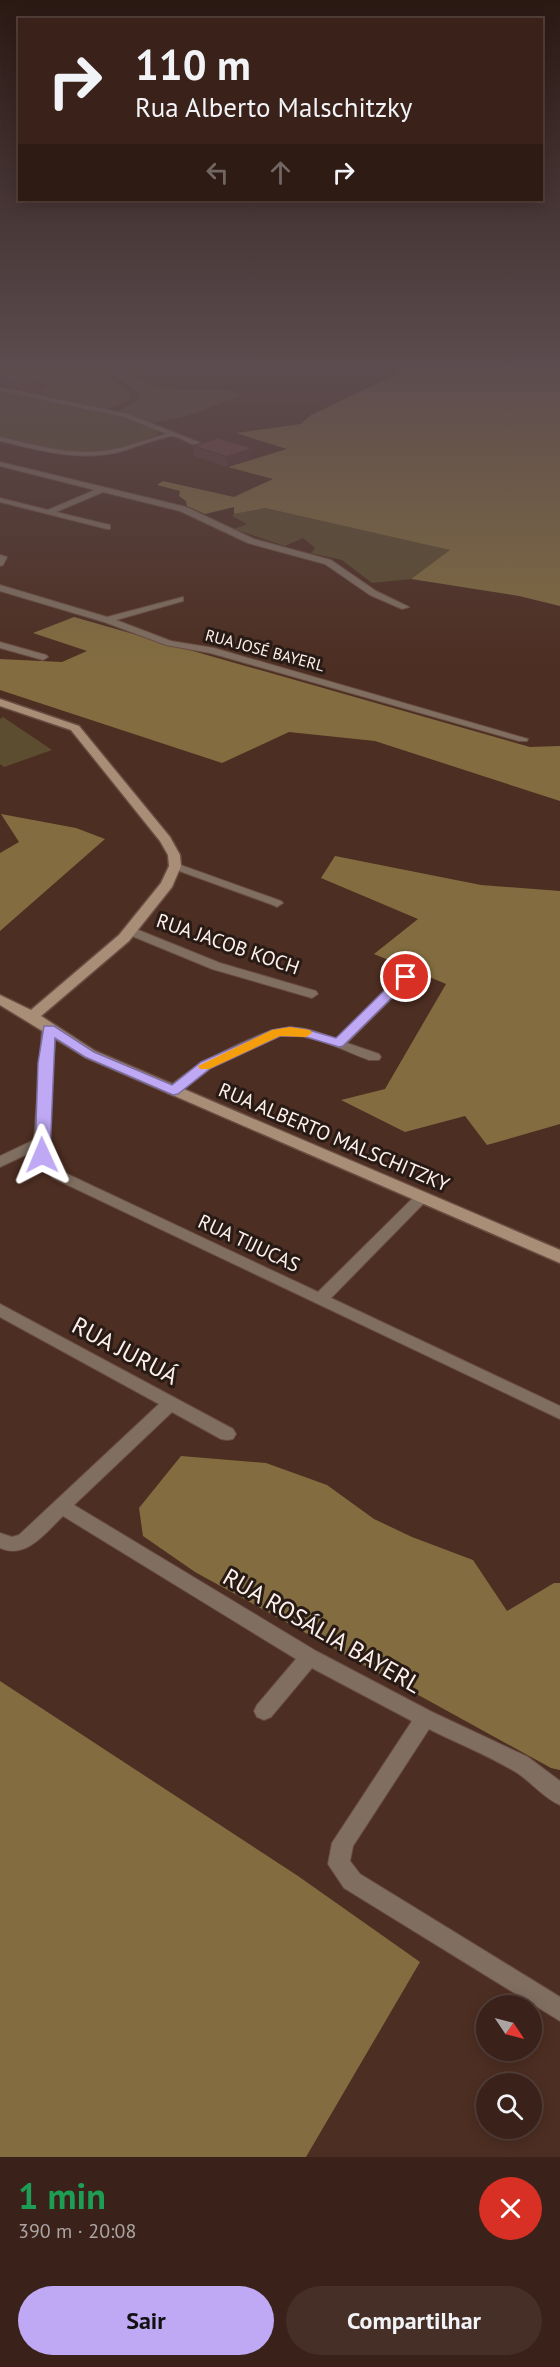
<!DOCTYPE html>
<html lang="pt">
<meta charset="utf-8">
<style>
:root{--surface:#3a221a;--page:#452f27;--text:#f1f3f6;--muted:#aba4a2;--line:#543f39;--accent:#bfa9f4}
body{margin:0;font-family:"PT Sans",sans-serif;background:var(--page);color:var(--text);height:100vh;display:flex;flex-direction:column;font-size:22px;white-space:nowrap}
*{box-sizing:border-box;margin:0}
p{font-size:20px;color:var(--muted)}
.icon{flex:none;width:33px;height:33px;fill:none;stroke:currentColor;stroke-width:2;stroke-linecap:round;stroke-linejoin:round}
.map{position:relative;height:2157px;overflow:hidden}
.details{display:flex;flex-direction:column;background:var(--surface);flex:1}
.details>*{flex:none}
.guide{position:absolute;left:18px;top:18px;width:525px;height:183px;border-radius:0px;box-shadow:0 3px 15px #0003,0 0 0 2px var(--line);background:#3a221a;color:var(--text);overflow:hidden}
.needle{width:39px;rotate:125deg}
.controls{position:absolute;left:476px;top:1995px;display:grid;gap:12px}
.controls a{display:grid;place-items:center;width:66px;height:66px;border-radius:50%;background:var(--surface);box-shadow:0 3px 15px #0003,0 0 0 2px var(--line);font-size:30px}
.pin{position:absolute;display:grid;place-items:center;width:51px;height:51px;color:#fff;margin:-26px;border:3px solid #fff;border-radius:50%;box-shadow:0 2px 6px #0007}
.me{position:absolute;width:66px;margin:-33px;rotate:359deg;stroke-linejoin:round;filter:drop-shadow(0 0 4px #0008)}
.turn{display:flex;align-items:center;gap:21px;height:126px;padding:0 18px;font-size:27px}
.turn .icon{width:78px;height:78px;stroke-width:2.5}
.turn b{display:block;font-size:42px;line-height:51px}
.lanes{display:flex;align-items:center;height:57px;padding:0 18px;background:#0003;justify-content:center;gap:30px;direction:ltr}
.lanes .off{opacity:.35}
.round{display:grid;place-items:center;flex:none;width:63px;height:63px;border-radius:32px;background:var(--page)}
.head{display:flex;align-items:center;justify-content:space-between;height:102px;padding:0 18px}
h1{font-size:36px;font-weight:600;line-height:45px;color:#1e9e55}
.action{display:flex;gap:12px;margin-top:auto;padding:12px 18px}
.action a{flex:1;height:69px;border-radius:36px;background:var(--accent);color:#111;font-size:24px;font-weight:600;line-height:69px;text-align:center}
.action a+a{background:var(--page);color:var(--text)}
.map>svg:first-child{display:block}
.green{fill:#5c4d30}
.forest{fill:#836d40}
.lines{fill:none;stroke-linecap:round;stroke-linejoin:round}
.street-casing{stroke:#694d42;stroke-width:2}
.secondary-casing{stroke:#694d42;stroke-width:3}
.street{fill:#806f61;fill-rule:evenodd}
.secondary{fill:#a98e77;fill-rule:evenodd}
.wall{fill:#623838}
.shaded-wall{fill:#502e2e}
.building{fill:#724141;stroke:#502e2e;stroke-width:1.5}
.route{fill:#bfa9f4;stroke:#7c6e9f;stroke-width:1.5}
.slow{fill:#f59e0b}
.labels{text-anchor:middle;stroke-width:6;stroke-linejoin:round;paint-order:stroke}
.far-street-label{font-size:16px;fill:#fef1ec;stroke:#281a15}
.street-label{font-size:20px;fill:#fef1ec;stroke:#281a15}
.near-street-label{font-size:24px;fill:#fef1ec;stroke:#281a15}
</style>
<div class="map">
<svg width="560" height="2157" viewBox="0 0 560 2157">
<rect width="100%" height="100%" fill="#4d2e22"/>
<!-- green -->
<g class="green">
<path d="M0,365H146L111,370L106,377L131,394L129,400L107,409L32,392L47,386L35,381L0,373Z"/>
<path d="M136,372L137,377L160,387L171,389H220L243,394L190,415L153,423L118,411L138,400L139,393L115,376Z"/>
<path d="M0,391L126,415L156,429L158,434C149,440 138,442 127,445C77,458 49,449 0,437Z"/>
<path d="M265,508L451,550L411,579L372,583L342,560L311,553L315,548L303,538L285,546L234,529L247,524L232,516L234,514Z"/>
<path d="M3,717L52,750L4,767L0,764V719Z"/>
</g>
<!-- forest -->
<g class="forest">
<path d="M377,365H560V606L519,596L411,579L450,550L265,508L234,514V507L205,514L187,506L186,501L179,496L180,491L157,485L163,481L234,497L273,479L228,467L287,449L236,433L301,424L311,415L403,371Z"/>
<path d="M74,617L530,747L560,746V801L375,741L289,732L222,763L0,690V659L62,662L87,651L33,633Z"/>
<path d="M1,814L76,828L105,839L0,931V853L19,842Z"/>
<path d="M335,856L481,885L560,891V1124L487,1145L465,1116L405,1132L341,1100L385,1089L446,984L374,954L418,919L321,878Z"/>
<path d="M181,1456L266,1463L327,1485L374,1519L412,1537L473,1560L507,1611L554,1583H560V1770L551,1768L195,1572L143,1536L139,1508Z"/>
<path d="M0,1681L298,1876L420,1962L306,2157H0Z"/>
</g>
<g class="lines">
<!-- street casing -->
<g class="street-casing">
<g id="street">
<path d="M0,387L128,414L203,444C193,449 183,437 173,436C163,436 128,450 115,453C76,461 38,450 0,441V437C34,445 68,455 103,451C125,448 145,440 167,434L124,417L0,391Z"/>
<path d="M0,462L186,507L254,539L331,560L376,591L409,607L402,609L370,595L325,564L248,543L180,511L103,492L56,512L110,525V529H107L0,502V498L48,510L95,490L0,466Z"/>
<path d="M0,555L7,557L3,565L0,566Z"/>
<path d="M0,585L107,617L183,597V601L116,620L171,641L214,648L528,739L527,741H519L210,653L166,645L104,622L0,591Z"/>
<path d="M0,642L46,655L48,657L43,660L0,648Z"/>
<path d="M175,863L281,901L283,903L277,907L273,905L171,868V864Z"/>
<path d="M131,927L220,963L316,991L318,994L312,998L212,969L127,934L125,931Z"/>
<path d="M406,973L412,977L410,980L347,1043L379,1054L381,1057L379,1060H369C342,1050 310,1032 280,1036L211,1068L178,1094H168L166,1091C184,1069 259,1030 287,1028C303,1026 322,1033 336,1039L402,974Z"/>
<path d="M49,1025L56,1029L48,1142L52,1161L63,1172L318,1292L417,1194H427L429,1197L427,1200L331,1298L560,1406V1419L53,1178L38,1162L36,1150L0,1167V1156L34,1140L42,1029Z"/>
<path d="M0,1304L233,1429L236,1434L233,1439L227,1440L221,1439L172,1412L74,1505L316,1651L432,1712L528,1757L560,1781V1805C543,1798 530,1780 514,1771C487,1755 457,1743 429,1729L353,1846L350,1861L360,1874L560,1997V2021L344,1888L328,1864L332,1843L412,1721L312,1668L271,1717L264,1720L257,1717L254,1711L257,1705L296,1659L63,1516C46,1532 26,1560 0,1548V1533L12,1537L19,1535L159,1404L0,1317Z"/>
</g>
</g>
<!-- secondary casing -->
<g class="secondary-casing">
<path id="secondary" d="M0,699L79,726L170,837L180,855L181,866L172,887L129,941L41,1016L95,1051L560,1250V1263L85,1057L0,1005V995L31,1010L119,935L161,883L169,866L168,855L160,841L71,730L0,706Z"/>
</g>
<!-- street -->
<use href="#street" class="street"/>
<!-- secondary -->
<use href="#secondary" class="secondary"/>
</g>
<!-- wall -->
<g class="wall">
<path d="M0,378L42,387L43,392L42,394L0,384Z"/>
<path d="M193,446L253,448V458L228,467L194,456Z"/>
</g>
<!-- shaded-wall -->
<path class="shaded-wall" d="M253,448V458L228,467L227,457Z"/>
<!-- building -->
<g class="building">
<path d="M18,373L42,387V389L0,379V378Z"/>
<path d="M218,438L253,448L227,457L193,446Z"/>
</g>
<!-- sky -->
<linearGradient id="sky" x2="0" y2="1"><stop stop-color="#2a1913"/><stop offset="0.55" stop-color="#5c4c4f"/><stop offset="1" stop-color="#5c4c4f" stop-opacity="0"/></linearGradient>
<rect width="560" height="667" fill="url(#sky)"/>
<!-- route -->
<path class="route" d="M406,973L410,974L412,977L410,980L343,1046L339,1047L303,1036H280L211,1068L178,1094L173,1095L85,1057L55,1038L50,1155L42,1159L35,1155L38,1063L44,1026H54L94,1052L172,1085L201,1062L272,1030L290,1027L305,1029L336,1038L401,974Z"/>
<!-- slow -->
<path class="slow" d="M290,1027L310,1030L312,1033L306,1037L280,1036L209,1069H200L198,1066L272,1030Z"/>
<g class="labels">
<!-- far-street labels -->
<g class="far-street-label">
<text transform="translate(265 650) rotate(15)" y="6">RUA JOSÉ BAYERL</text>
</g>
<!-- street labels -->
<g class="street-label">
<text transform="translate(228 944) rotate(19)" y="7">RUA JACOB KOCH</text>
<text transform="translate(334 1137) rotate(23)" y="7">RUA ALBERTO MALSCHITZKY</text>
<text transform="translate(249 1243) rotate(25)" y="7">RUA TIJUCAS</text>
</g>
<!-- near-street labels -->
<g class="near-street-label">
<text transform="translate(125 1351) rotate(28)" y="8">RUA JURUÁ</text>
<text transform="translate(322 1631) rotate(30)" y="8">RUA ROSÁLIA BAYERL</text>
</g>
</g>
</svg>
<div class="controls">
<a><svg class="needle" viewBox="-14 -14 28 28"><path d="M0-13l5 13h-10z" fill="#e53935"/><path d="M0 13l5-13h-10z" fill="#aba4a2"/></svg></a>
<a><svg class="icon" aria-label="search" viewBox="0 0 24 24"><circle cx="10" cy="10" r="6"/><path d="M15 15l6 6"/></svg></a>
</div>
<div class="pin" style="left:406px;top:977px;background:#d93025"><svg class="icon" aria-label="arrive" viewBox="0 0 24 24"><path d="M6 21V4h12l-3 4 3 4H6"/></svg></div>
<svg class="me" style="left:42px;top:1155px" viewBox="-20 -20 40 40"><path d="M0-17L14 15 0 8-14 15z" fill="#bfa9f4" stroke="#fff" stroke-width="4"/></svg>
<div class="guide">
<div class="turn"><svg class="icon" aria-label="right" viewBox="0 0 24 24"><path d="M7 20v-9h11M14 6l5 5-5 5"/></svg><div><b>110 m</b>Rua Alberto Malschitzky</div></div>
<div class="lanes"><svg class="icon off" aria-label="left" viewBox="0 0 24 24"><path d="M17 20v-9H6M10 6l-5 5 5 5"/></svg><svg class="icon off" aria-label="ahead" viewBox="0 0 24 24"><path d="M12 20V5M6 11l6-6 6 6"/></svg><svg class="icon" aria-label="right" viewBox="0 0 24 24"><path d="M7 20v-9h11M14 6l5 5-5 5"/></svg></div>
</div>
</div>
<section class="details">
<div class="head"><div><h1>1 min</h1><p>390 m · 20:08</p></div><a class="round" style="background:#d93025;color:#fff"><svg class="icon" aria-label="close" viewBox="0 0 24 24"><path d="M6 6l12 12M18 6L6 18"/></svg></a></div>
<div class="action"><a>Sair</a><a>Compartilhar</a></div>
</section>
